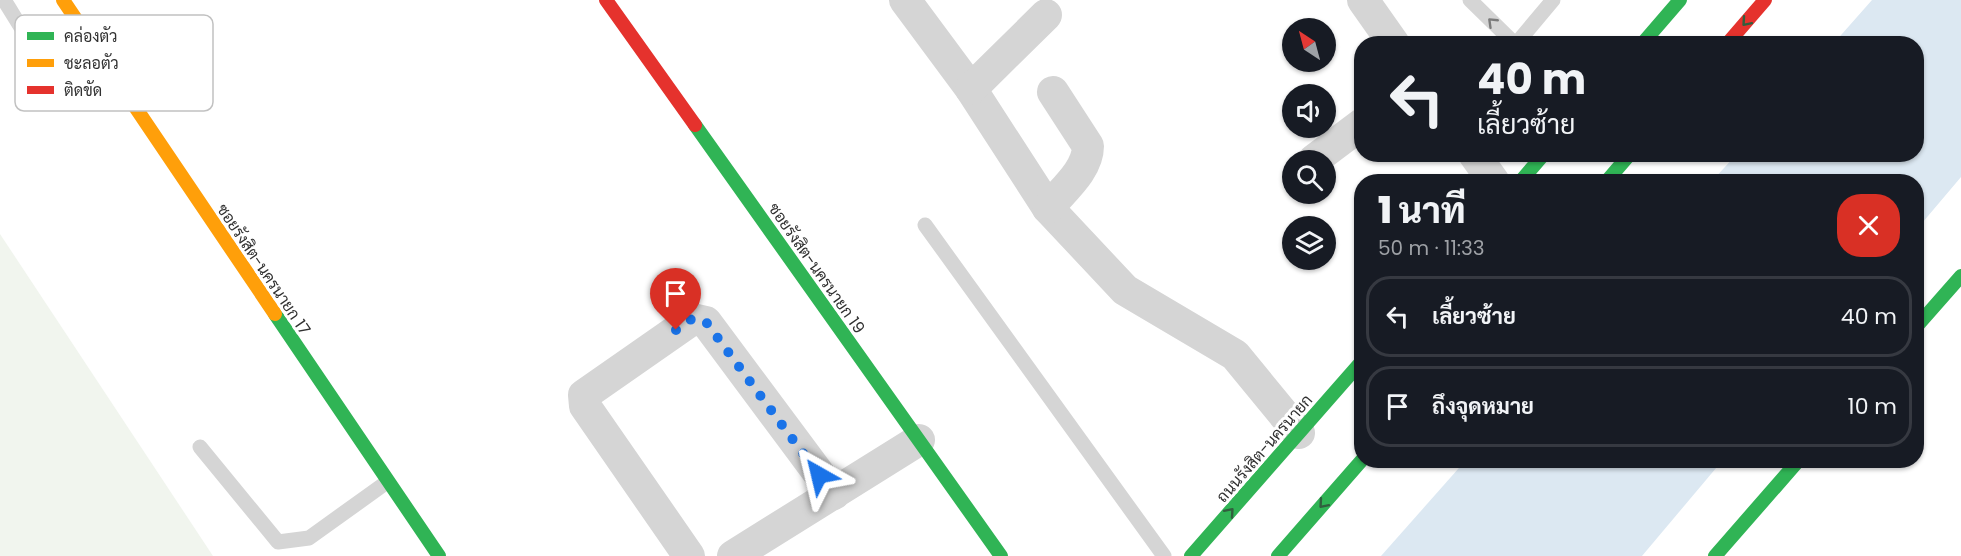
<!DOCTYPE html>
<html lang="th">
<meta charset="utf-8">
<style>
:root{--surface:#171b24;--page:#20242c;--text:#f1f3f6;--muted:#9ea1a6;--line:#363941}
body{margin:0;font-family:Poppins,Sarabun,sans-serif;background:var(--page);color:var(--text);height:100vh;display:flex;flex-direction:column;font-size:22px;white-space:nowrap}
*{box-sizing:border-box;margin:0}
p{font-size:20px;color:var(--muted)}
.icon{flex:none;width:33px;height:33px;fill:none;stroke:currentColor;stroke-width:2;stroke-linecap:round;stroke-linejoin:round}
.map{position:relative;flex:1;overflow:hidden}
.side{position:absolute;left:1354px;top:174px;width:570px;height:294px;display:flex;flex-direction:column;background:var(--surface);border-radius:24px;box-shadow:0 2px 4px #0004}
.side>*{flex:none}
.banner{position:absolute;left:1354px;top:36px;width:570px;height:126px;border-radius:24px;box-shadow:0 2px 4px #0004;background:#171b24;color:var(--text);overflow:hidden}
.needle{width:39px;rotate:324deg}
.buttons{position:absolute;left:1282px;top:18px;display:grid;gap:12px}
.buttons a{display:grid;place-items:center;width:54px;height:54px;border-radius:50%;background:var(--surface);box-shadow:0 2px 4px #0004;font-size:30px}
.pin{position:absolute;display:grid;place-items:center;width:51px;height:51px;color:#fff;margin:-62px -26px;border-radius:50% 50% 50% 0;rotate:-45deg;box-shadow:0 0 6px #0007}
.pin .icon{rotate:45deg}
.me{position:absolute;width:66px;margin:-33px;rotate:323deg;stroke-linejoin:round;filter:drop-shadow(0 0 4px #0008)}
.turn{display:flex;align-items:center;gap:21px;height:126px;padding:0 24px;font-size:27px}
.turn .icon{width:78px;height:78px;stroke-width:2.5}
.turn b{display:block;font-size:42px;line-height:51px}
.round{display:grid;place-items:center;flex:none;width:63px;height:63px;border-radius:24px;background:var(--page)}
.headline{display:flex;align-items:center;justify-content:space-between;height:102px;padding:0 24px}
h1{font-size:36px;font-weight:800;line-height:45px}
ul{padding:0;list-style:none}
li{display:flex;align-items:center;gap:18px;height:81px;margin:0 12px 9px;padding:0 12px;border:3px solid var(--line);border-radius:24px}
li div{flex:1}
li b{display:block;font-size:22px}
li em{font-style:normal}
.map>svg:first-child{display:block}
.green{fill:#f1f5ee}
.water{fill:#dce8f2}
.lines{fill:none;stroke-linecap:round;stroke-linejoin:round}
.lane{stroke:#d5d5d5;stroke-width:15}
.street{stroke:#d5d5d5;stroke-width:32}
.fast{stroke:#30b455;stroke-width:14}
.slow{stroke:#ff9f0a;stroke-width:14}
.jam{stroke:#e5322d;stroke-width:14}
.oneway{stroke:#7b7b7b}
.oneway2{stroke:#315f3e}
.route{stroke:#1a73e8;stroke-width:10;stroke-dasharray:0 18}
.labels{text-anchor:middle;stroke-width:6;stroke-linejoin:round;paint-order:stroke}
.street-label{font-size:16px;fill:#313131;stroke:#fff}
.key{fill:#fff;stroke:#c1c1c1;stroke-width:1.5}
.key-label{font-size:16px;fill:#313131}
</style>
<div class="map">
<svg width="1961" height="556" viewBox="0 0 1961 556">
<rect width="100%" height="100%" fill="#fff"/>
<!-- green -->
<path class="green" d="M0,234L213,556H0Z"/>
<!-- water -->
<g class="water">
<path d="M1872,0H1961V177L1917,229V182L1712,181L1736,155L1917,154V44L1834,43Z"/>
<path d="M1466,460H1722V461L1642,556H1381Z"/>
</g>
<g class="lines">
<!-- lane -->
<g class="lane">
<path d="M4,0C21,26 51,84 82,91C95,94 111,91 124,91"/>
<path d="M1470,0L1515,44"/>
<path d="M1516,44L1553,0"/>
<path d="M925,225L1164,556"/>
<path d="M200,447L278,542L309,538L387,482"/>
</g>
<!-- street -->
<g class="street">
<path d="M905,0L971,89L1048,208L1125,290L1235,355L1299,433"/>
<path d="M1363,0L1394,44"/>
<path d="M971,89L1046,15"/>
<path d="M1474,154L1494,182"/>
<path d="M1314,160L1362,124"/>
<path d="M1048,208C1063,190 1088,170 1088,146L1053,92"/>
<path d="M689,556L585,406L584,395L693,319L706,322L834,494"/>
<path d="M733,556L919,440"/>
</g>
<!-- fast -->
<g class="fast">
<path d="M1642,44L1680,0"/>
<path d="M695,125L1001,556"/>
<path d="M1520,182L1544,154"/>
<path d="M1606,182L1630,154"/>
<path d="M275,314L439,556"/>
<path d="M1917,326L1961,276"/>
<path d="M1191,556L1362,361"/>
<path d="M1278,556L1362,460"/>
<path d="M1715,556L1799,460"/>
</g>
<!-- slow -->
<path class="slow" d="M63,0L275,314"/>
<!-- jam -->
<g class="jam">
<path d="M606,0L695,125"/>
<path d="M1727,44L1765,0"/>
</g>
</g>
<!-- one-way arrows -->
<defs><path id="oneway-chevron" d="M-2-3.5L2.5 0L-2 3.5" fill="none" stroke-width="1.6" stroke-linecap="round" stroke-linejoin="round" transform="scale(1.5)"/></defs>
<use class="oneway" href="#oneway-chevron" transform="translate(1492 22) rotate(-136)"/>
<g class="oneway2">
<use href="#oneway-chevron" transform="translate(1746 22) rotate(131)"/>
<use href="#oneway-chevron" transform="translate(1323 504) rotate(131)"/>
<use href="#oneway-chevron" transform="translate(1230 512) rotate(-49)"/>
</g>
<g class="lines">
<!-- route -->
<path class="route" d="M676,330L693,318L706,322L819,475"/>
</g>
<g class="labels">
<!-- street labels -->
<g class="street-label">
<text transform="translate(817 268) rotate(55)" y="6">ซอยรังสิต-นครนายก 19</text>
<text transform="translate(264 269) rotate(56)" y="6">ซอยรังสิต-นครนายก 17</text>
<text transform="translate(1264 448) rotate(-49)" y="6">ถนนรังสิต-นครนายก</text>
</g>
</g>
<!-- legend -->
<rect x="15" y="15" width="198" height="96" rx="9" class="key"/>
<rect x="27" y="32" width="27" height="8" fill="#30b455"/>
<rect x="27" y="59" width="27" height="8" fill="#ff9f0a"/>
<rect x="27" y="86" width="27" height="8" fill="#e5322d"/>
<g class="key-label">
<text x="64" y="42">คล่องตัว</text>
<text x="64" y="69">ชะลอตัว</text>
<text x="64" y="96">ติดขัด</text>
</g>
</svg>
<div class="buttons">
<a><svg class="needle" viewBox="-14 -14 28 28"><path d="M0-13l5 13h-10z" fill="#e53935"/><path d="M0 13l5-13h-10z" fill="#9ea1a6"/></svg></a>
<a><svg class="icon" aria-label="sound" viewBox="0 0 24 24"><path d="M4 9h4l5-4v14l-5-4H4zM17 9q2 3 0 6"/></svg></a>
<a><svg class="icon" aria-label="search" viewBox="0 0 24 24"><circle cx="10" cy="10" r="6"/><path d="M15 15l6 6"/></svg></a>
<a><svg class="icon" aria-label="layers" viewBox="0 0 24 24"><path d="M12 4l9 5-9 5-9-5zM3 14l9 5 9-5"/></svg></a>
</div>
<div class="pin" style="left:676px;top:330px;background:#d93025"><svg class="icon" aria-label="arrive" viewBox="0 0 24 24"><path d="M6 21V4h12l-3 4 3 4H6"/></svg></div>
<svg class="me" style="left:819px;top:475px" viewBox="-20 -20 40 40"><path d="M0-17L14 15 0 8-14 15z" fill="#1a73e8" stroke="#fff" stroke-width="4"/></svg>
<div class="banner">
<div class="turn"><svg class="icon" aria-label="left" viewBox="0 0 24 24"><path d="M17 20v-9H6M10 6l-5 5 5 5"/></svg><div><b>40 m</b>เลี้ยวซ้าย</div></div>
</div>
<section class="side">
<div class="headline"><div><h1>1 นาที</h1><p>50 m · 11:33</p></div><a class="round" style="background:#d93025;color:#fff"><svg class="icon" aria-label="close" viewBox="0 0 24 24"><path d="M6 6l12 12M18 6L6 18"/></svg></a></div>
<ul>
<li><svg class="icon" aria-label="left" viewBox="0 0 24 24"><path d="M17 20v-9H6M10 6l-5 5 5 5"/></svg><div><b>เลี้ยวซ้าย</b></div><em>40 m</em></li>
<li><svg class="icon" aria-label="arrive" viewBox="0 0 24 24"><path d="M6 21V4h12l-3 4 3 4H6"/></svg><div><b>ถึงจุดหมาย</b></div><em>10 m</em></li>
</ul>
</section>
</div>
